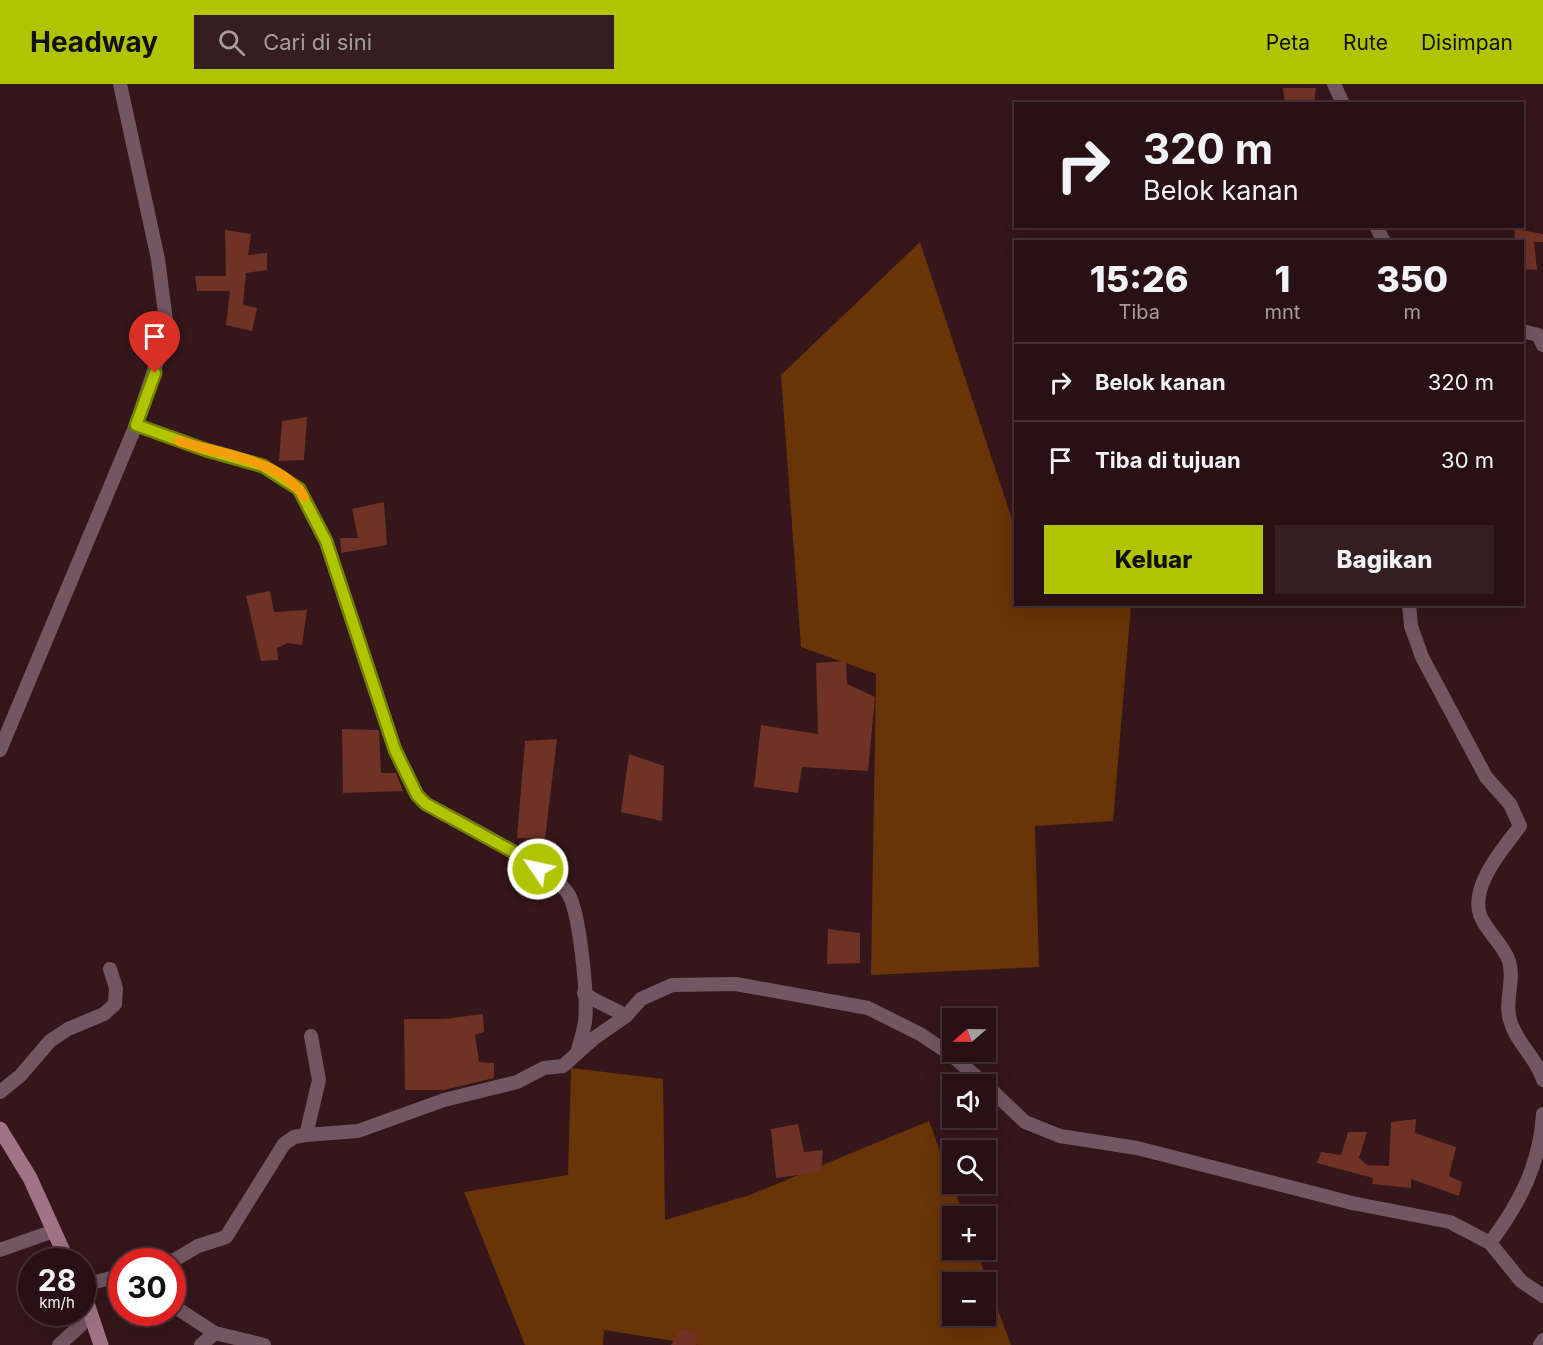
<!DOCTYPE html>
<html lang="id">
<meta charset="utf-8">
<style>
:root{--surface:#281014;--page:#341e22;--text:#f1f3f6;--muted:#a59da0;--line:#443034;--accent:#b0c500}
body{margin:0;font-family:Inter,sans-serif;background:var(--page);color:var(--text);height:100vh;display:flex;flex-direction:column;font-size:22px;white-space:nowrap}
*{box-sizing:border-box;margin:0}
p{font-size:20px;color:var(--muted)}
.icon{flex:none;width:33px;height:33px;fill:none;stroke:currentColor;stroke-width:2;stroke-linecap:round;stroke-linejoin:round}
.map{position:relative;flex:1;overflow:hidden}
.drawer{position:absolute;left:1014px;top:156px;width:510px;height:366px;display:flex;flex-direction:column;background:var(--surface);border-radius:0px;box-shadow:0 6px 24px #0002,0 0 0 2px var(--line)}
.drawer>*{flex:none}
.guide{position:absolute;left:1014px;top:18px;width:510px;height:126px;border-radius:0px;box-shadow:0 6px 24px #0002,0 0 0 2px var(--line);background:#281014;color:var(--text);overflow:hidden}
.needle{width:39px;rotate:250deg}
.buttons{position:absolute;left:942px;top:924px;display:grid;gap:12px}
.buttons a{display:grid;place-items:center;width:54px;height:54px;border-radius:0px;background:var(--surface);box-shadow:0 6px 24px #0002,0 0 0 2px var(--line);font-size:30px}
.speed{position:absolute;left:18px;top:1164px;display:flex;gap:12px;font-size:30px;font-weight:700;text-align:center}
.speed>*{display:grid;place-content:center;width:78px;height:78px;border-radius:50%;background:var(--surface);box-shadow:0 6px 24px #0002,0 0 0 2px var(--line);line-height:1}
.speed small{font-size:15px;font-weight:400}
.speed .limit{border:9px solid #d22;background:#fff;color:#111}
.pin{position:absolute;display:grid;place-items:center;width:51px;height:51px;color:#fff;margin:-62px -26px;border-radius:50% 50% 50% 0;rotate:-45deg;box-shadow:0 0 6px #0007}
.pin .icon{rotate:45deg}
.me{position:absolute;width:66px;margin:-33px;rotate:304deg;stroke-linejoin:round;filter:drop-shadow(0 0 4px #0008)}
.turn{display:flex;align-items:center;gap:21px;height:126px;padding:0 30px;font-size:27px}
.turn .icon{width:78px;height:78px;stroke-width:2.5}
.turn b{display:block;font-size:42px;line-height:51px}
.eta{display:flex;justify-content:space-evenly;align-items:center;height:102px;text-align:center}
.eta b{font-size:36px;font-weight:800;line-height:42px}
.action{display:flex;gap:12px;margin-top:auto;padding:12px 30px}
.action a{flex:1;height:69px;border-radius:0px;background:var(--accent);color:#111;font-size:24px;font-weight:800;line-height:69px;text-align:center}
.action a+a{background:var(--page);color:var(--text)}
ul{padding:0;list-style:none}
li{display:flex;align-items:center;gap:18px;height:78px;padding:0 30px;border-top:2px solid var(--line)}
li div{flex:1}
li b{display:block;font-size:22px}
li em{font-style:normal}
header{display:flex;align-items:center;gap:36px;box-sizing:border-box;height:84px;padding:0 30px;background:var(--accent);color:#111}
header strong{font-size:28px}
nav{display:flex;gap:33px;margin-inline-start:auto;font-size:21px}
.search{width:420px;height:54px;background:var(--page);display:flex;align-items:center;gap:15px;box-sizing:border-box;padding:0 21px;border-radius:0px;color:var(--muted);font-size:22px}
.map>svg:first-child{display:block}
.forest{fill:#693407;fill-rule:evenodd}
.building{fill:#703225}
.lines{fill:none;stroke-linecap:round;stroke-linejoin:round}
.street{stroke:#725662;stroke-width:14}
.secondary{stroke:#a07386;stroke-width:15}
.route-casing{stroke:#728000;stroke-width:15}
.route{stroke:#b0c500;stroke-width:10}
.slow{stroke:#f59e0b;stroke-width:10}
</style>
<header>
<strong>Headway</strong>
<div class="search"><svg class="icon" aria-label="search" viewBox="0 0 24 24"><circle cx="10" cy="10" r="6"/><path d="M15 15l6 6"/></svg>Cari di sini</div>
<nav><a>Peta</a><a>Rute</a><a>Disimpan</a></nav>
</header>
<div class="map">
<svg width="1543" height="1261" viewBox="0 0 1543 1261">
<rect width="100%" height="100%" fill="#35161a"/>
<!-- forest -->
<g class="forest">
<path d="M920,158L1015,444L1016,520L1131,521L1113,737L1035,742L1039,883L871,891L876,590L801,563L781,291Z"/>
<path d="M571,984L663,995L665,1136L750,1111L929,1037L964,1132H952V1166H976L1011,1261H699L604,1246L603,1261H525L464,1108L568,1091ZM952,1198H986V1232H952Z"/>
</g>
<!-- building -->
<g class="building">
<path d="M1283,4H1316L1314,20H1285Z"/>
<path d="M1515,145L1543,150V158H1534L1537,186L1522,185V158H1514Z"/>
<path d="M225,146L251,150L248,171L267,169V186L246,189L243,221L257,224L252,247L226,241L230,207H197L195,192H226Z"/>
<path d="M307,333L304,376L279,377L282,337Z"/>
<path d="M384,418L387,461L341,469L340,454H358L352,425Z"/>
<path d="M270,507L274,528L307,526L302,561L288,559L277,564L278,576L261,577L246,512Z"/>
<path d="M846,577L847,600L875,613L868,687L802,683L798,709L754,703L761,641L818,650L816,579Z"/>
<path d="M342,645L379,646L381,689H396L403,707L343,709Z"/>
<path d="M557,655L545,755L517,754L525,657Z"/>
<path d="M629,670L664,682L662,737L621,728Z"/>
<path d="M828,845L860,849V879L827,880Z"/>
<path d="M483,930L484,948L475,951L479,978L494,979V994L444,1006H405L404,935H444Z"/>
<path d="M1416,1035L1415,1049L1456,1063L1449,1092L1462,1098L1459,1112L1411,1095V1104L1372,1100L1373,1094L1317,1079L1321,1068L1341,1071L1348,1048H1367L1359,1074L1367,1081L1389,1082L1391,1038Z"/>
<path d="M798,1040L804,1068L823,1066L821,1088L776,1094L771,1045Z"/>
<path d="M680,1245L698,1248L696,1261H671Z"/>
</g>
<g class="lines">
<!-- street -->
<g class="street">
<path d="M1334,0L1343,20"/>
<path d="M1376,142L1384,158"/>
<path d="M1522,247L1538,251L1543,261"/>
<path d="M136,341L206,366L263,382L299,405L326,457L395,666L417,711L426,720C455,735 555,786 569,811C580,832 588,913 585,938C583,949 580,959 577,969"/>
<path d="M1409,520L1411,542L1422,573L1486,693L1510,720L1520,742C1504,764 1470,801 1480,831C1486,847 1503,860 1509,877C1515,897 1504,918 1510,936C1516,959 1537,974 1543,996"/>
<path d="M0,666L136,341L163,259L166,237L158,175L120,0"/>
<path d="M584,909C597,919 611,923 626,932"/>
<path d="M986,1001L1025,1038L1060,1052L1137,1064L1352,1119L1450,1138L1490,1159L1521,1197L1543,1212"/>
<path d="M0,1008L20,992L50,957L68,945L104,930L115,920L116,904L110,885"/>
<path d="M306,1051L319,996L311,952"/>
<path d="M1490,1159C1519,1120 1540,1081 1543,1030"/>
<path d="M0,1166L54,1147"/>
<path d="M171,1178L198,1162L226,1153L284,1060L294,1053L306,1051L358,1047L444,1016L517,998L544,984L563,982L593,955L626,932L641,915L672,901L736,900L868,924L920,950L950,970L985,1000"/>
<path d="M82,1201L111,1194L122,1197"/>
<path d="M172,1221L215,1249L264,1261"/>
<path d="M59,1261L80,1242L90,1229"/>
<path d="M201,1261L215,1249"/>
<path d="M1540,1261L1543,1256"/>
</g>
<!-- secondary -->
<g class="secondary">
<path d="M0,1045L30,1094L68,1178"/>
<path d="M82,1204L101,1261"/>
</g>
</g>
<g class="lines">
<!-- route casing -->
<g class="route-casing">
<path id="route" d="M155,289L136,341L206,366L263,382L299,405L326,457L395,666L417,711L426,720L510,766L538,785"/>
</g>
<!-- route -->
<use href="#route" class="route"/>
<!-- slow -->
<path class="slow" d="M179,357C218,370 281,375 304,413"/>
</g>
</svg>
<div class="buttons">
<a><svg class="needle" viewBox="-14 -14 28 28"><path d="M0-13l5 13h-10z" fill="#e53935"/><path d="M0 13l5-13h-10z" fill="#a59da0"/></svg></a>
<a><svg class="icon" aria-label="sound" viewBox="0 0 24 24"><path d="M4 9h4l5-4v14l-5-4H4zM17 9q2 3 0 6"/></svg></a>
<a><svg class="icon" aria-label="search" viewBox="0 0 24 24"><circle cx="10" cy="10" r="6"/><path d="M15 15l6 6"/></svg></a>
<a>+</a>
<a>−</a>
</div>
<div class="speed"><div>28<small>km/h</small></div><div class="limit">30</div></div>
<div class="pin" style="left:155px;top:289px;background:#d93025"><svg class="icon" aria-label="arrive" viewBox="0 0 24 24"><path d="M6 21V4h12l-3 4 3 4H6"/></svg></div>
<svg class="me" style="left:538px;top:785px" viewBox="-20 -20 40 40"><circle r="17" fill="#b0c500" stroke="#fff" stroke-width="3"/><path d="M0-11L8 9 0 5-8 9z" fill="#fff"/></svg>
<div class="guide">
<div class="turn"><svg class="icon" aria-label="right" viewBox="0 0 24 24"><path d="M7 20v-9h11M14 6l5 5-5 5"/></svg><div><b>320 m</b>Belok kanan</div></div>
</div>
<section class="drawer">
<div class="eta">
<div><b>15:26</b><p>Tiba</p></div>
<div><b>1</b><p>mnt</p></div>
<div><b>350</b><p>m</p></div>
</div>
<ul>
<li><svg class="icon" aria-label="right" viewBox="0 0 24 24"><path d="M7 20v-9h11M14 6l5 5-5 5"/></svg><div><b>Belok kanan</b></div><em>320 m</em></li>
<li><svg class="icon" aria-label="arrive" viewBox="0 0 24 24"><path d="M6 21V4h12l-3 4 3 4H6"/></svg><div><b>Tiba di tujuan</b></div><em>30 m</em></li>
</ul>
<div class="action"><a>Keluar</a><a>Bagikan</a></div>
</section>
</div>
